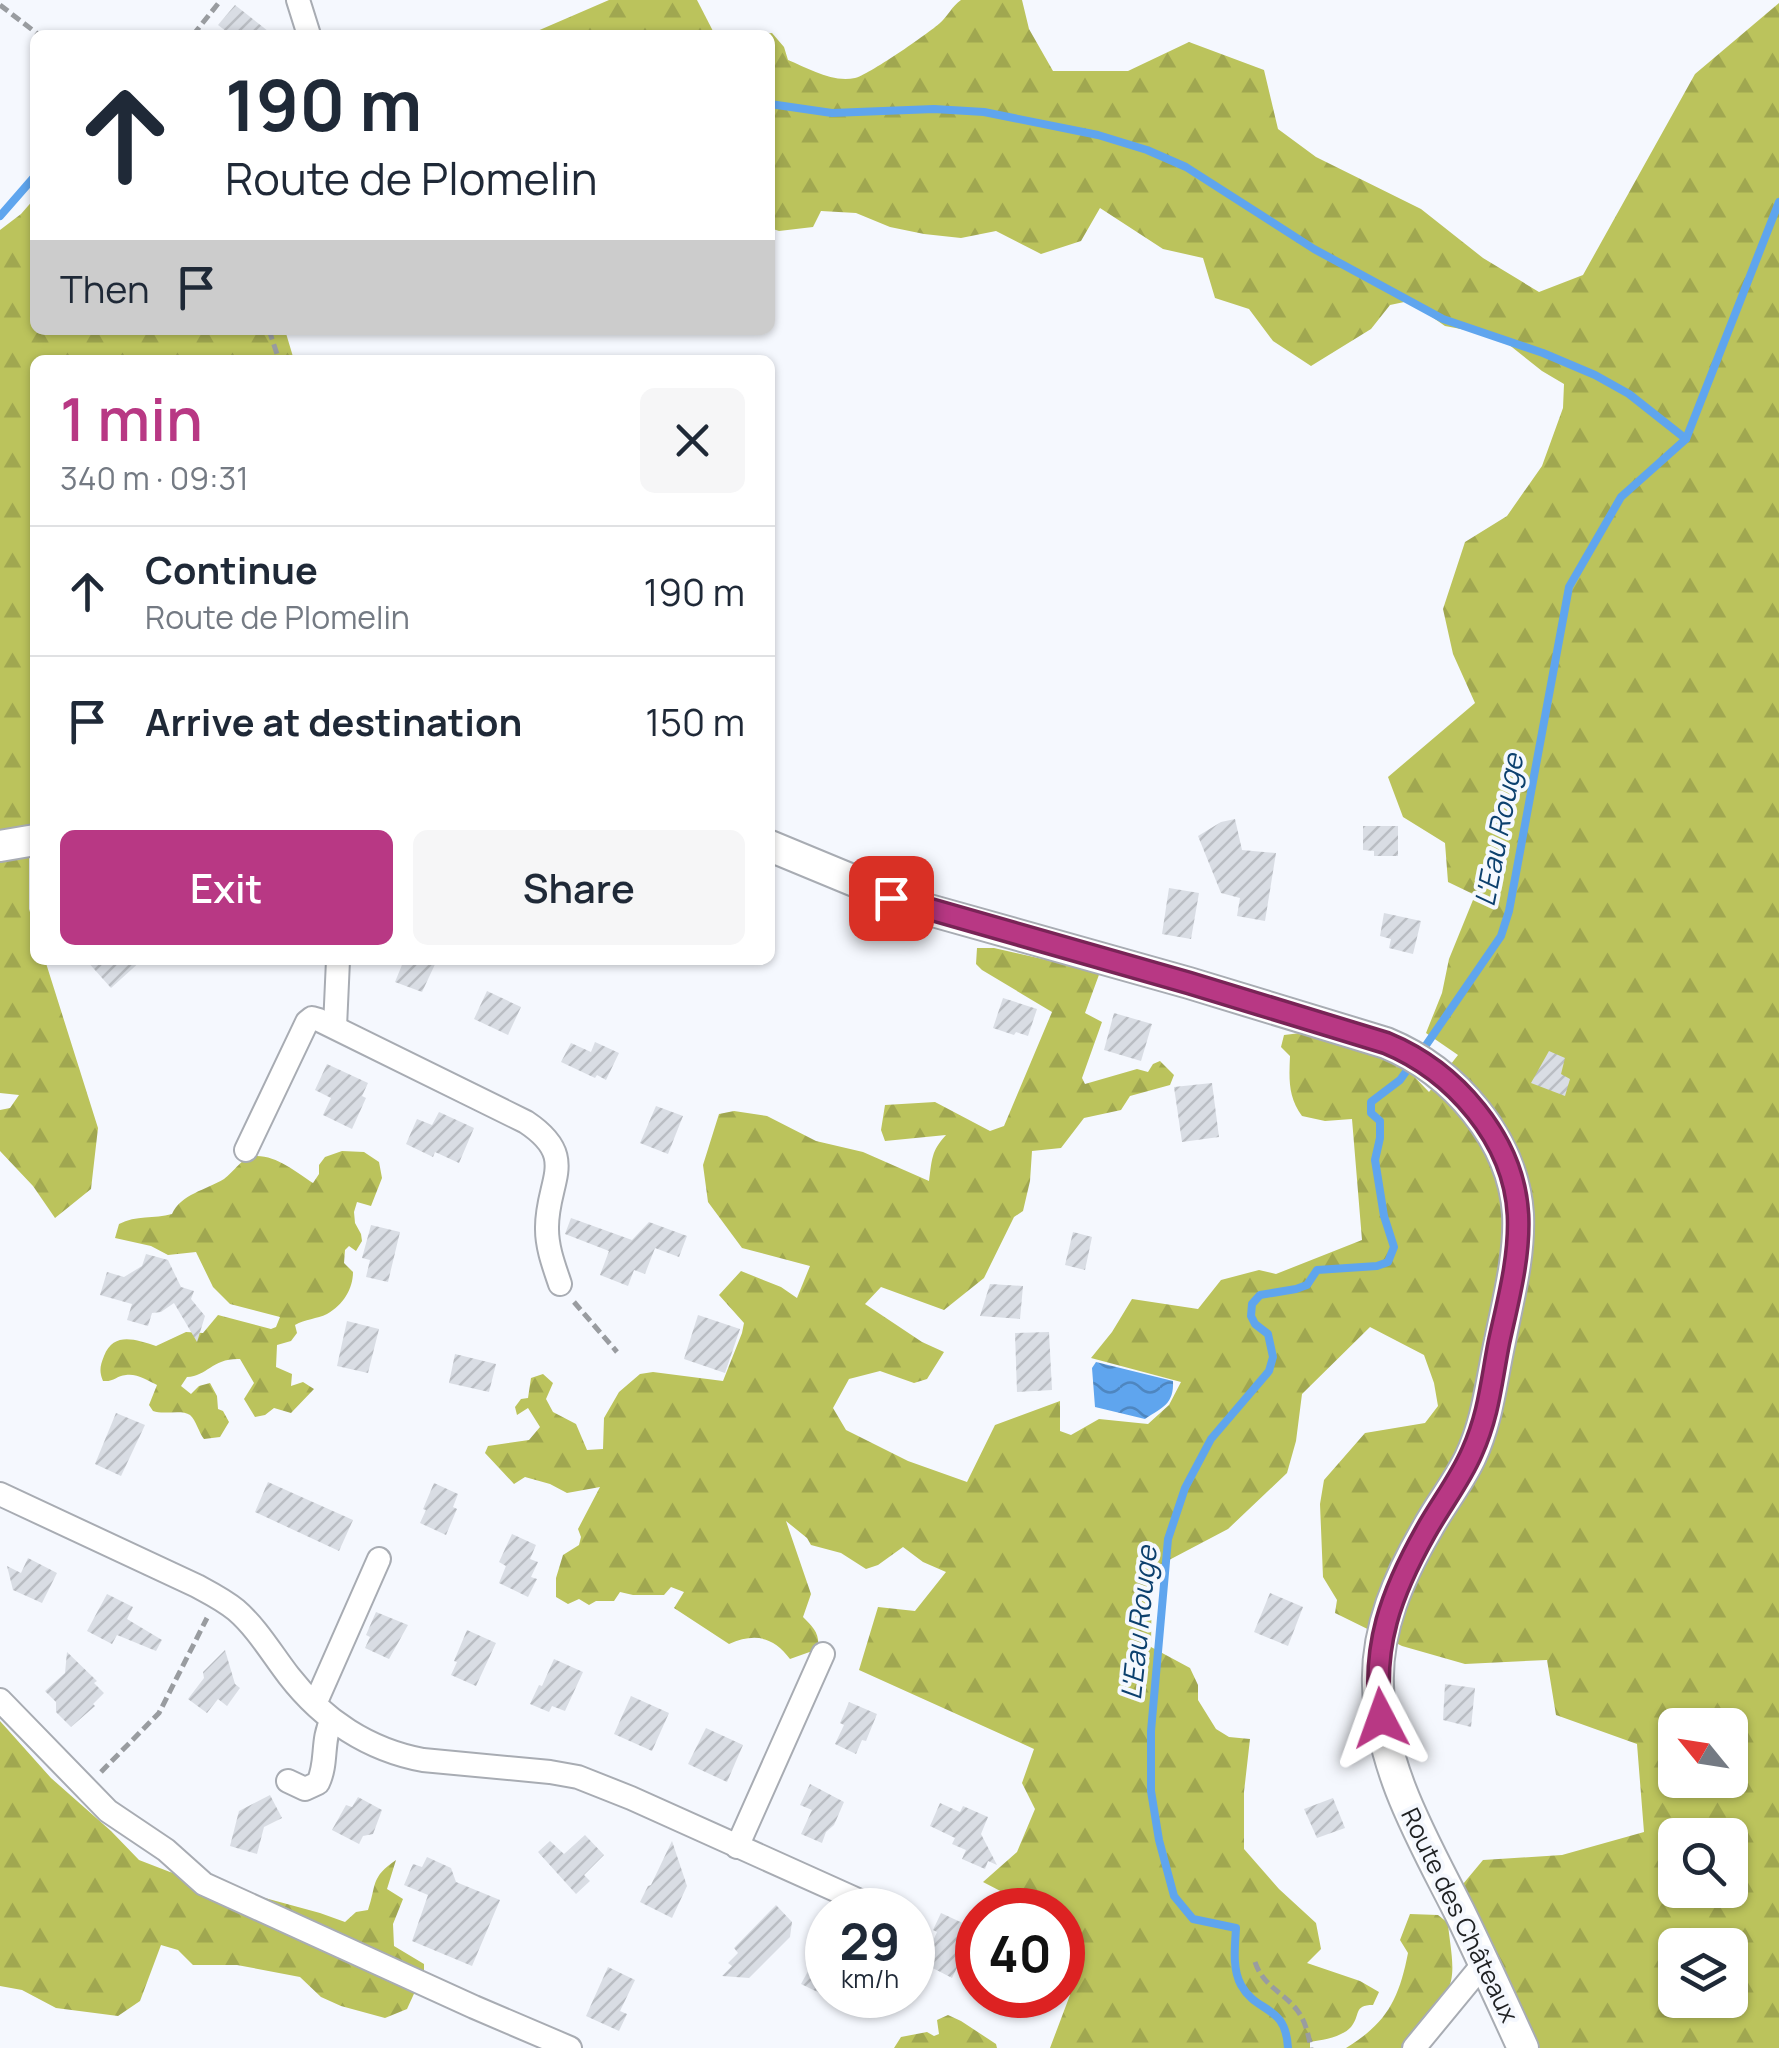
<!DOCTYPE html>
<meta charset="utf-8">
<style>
:root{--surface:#fff;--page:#f6f6f7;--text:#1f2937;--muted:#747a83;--line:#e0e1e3;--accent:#b83884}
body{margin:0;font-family:Manrope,sans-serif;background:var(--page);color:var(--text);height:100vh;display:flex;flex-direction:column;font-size:38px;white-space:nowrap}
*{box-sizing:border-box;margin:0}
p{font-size:32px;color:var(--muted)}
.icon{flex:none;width:55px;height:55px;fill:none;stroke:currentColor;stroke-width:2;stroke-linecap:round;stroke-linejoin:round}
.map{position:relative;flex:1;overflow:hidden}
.sheet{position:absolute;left:30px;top:355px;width:745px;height:610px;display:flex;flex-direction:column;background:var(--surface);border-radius:15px;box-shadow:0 2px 8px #0004}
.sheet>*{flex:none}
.banner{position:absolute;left:30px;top:30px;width:745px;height:305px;border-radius:15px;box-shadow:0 2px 8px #0004;background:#fff;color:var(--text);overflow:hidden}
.needle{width:65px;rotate:300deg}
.fabs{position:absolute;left:1658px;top:1708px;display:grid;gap:20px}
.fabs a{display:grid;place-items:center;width:90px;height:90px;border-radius:15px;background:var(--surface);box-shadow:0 2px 8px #0004;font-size:50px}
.speed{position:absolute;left:805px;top:1888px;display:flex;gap:20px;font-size:50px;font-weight:700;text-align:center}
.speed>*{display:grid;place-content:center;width:130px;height:130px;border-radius:50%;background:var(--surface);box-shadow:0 2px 8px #0004;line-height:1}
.speed small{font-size:25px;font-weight:400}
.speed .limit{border:15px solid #d22;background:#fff;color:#111}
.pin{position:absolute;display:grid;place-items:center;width:85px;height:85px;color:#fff;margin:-42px;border-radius:20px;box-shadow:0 5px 15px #0006}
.me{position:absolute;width:110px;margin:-55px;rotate:356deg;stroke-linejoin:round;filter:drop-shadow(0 0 8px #0008)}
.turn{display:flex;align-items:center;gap:35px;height:210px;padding:0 30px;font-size:45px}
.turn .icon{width:130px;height:130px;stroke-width:2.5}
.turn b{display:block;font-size:70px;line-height:85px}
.then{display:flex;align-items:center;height:95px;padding:0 30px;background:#0003;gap:20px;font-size:38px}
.round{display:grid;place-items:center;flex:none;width:105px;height:105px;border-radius:15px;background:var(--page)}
.overview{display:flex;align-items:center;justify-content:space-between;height:170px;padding:0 30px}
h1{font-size:60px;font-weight:600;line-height:75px;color:var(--accent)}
.cta{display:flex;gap:20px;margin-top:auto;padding:20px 30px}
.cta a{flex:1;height:115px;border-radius:15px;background:var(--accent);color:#fff;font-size:40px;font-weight:600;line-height:115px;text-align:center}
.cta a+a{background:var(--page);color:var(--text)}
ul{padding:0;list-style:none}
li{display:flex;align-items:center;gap:30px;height:130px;padding:0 30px;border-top:2px solid var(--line)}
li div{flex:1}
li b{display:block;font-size:38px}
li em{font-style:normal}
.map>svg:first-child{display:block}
.forest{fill:url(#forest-firs);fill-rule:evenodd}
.water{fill:url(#water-waves)}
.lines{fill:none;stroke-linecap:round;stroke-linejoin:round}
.stream{stroke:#5fa5ee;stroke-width:8}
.building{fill:url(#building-hatch)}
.minor-casing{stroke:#a8acb3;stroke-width:26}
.tertiary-casing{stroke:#a8acb3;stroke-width:34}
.path{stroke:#999ca0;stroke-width:5;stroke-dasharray:10 5;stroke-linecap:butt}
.minor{stroke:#fff;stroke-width:22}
.tertiary{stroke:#fff;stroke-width:30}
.route-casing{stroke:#782456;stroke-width:25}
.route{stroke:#b83884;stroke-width:18}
.labels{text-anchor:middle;stroke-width:8;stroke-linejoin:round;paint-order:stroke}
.street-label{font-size:25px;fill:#1e2022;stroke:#f5f8fe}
.water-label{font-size:28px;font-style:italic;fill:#0c406e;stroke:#f5f8fe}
</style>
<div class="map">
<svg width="1779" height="2048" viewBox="0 0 1779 2048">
<defs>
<pattern id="forest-firs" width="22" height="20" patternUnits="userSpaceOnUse" patternTransform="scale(2.5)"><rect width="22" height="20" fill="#bbc35c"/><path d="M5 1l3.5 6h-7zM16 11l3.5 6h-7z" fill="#a0a750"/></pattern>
<pattern id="water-waves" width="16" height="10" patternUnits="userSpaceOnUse" patternTransform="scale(2.5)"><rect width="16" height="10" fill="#5fa5ee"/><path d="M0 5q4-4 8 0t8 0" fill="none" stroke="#4e86c0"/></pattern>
<pattern id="building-hatch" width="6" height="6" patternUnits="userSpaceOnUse" patternTransform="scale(2.5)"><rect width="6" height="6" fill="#d9dde4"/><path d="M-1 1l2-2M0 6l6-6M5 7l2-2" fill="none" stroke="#babdc3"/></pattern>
</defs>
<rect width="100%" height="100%" fill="#f5f8fe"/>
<!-- forest -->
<g class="forest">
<path d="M609,0H697L715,35H528Z"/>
<path d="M961,0H1022L1029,29L1053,71H1128L1189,42L1264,70L1278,129L1316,157L1421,209L1483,258L1539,292L1583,275L1695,74L1779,3V2048H1509L1489,1941L1463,1884L1483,1860L1562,1855L1644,1832L1637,1744L1556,1715L1547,1660L1465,1664L1402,1646L1335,1613L1337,1600L1323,1577L1320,1504L1324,1480L1365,1433L1425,1423L1438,1406L1434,1383L1424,1355L1370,1327L1302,1394L1296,1441L1287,1473L1228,1529L1152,1569L1151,1647L1190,1668L1198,1685V1700L1216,1729L1229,1737L1250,1739L1244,1792V1849L1279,1889L1316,1923L1321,1949L1307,1963L1360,1981L1379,1992L1373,2005C1353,2005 1361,2015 1351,2027C1342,2037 1323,2040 1310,2042V2048H1050L1070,1995L1067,1971L1063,1975L1062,1910H1005L1010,1896L983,1882L1017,1852L1035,1809L1022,1783L1034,1749L859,1670L878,1607L915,1611L946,1572L923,1562L903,1547L878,1565L866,1569L841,1553L811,1545L807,1538L786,1521L811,1594L803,1617C813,1627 820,1633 818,1649L790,1659C773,1636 754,1633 729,1644L674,1608L684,1592L671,1587L664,1595H633L620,1592L614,1601H596L589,1605L579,1599L568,1604L556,1597V1578L563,1555L579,1545L581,1537L578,1529L600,1487L567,1493L550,1484L525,1477L514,1484L485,1453L488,1446L529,1440L540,1427L528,1408L517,1415L515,1407L521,1399L528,1398L531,1378L543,1374L553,1383L546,1399L553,1412L576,1424L587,1450L603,1449L604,1418L619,1392L640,1374L653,1372L723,1381L742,1333L744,1323L719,1295L741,1271L781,1287L797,1298L810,1266L742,1248L708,1202L703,1165L719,1114L734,1111L767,1116L816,1141L863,1152L929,1181C932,1160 931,1151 946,1135L885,1141L881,1130L885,1105L935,1102L990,1131L1004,1126L1052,1012L982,970L976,964L977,948H994L1100,972L1085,1013L1102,1022L1082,1078L1085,1084L1137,1069L1148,1072L1153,1064L1160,1061L1174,1075L1170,1085L1130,1096L1121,1110L1084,1118L1061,1148L1032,1151L1030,1181L1023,1211L1014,1217L984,1278L944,1310L881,1287L865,1304L922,1342L944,1352L927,1379L914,1383L880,1371L849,1379L833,1408L846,1430L908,1461L967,1482L995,1425L1060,1401V1431L1071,1435L1099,1419L1148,1424L1169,1405L1181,1382L1091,1358L1112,1332L1132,1299L1198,1309L1221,1280L1259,1270L1276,1274L1362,1240L1352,1119L1325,1121L1302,1116C1288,1097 1289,1079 1290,1056L1281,1047L1284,1035L1309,1032L1403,1065L1429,1092L1458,1055L1426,1033L1442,993L1449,959L1475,895L1448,882L1445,843L1403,817L1388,777L1475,703L1453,654L1443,609L1465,542L1507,516L1542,466L1563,408L1564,384L1542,371L1498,336L1445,326L1409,301L1390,305L1371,329L1311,366L1273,341L1249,309L1215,298L1203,258L1163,249L1100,208L1081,241L1041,254L996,231L961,238L924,234L890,227L856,213L821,211L813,227L779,231L770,228V35H754L772,33L784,47L788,60C808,68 832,83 855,78C867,76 929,33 940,23C948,16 952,6 961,0ZM1675,1725H1730V1780H1675ZM1675,1835H1730V1890H1675ZM1675,1945H1730V2000H1675Z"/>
<path d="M35,198V330H285L294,360H35V831L29,833V909L35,928V960H45L98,1128L91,1189L55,1218L33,1186L0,1151V1110L10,1108L19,1095L0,1093V230L21,214Z"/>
<path d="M342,1151L364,1152L379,1162L382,1178L371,1206L357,1202L354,1212L355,1223L361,1234L362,1241L356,1251L349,1246L345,1250L344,1263L353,1272C353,1289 343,1305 327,1314C317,1319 305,1319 295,1325L297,1333L291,1341L277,1345L276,1367L292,1374L291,1386L303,1382L314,1389L291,1413L274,1408L265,1415L255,1417L244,1399L254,1383L240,1359C212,1358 208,1376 187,1377L181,1386L191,1394L199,1386L210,1383L217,1396L218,1409L223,1411L229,1422L220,1437L204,1439C199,1433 196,1420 190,1415C182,1409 164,1415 153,1411L149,1405L157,1385C149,1381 136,1373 126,1375C116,1376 114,1382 103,1381C99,1371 100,1366 104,1356C114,1331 136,1340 156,1346L186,1332L203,1333L218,1315L271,1329L276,1327L280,1317L230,1304L213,1287L196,1252L168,1255L151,1246L115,1238L119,1224C136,1215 154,1219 172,1214C181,1194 206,1190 224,1179C234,1172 242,1157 255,1156C276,1155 296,1172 313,1183L319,1174V1165L325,1157Z"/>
<path d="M0,1721L51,1778L111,1831L139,1860L170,1872L320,1913L345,1922L356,1912L368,1910C377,1884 370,1878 396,1860L387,1889L403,1899L393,1924L394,1946L424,1964V1972L407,2009L385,2018L341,2006L321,1997L300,1977L237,1965H193L178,1950L161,1945L140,2001L118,2016L56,2008L22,1990L0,1986Z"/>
<path d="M1410,1914L1438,1915L1448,1923C1449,1940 1455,1964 1451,1981C1445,2003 1418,2030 1403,2048H1346C1387,2023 1399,1999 1408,1953L1400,1940Z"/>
<path d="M948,2015L961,2021L996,2044L997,2048H894L901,2037L927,2032L934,2036L939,2034L937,2020Z"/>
</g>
<!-- water -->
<path class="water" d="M1096,1362L1173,1381C1174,1404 1163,1407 1145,1419L1095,1407L1092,1368Z"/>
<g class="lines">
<!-- stream -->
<g class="stream">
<path d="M770,104L832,113L934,109L984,112L1098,135L1147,150L1186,167L1314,249L1443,319L1543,353L1595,375L1629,394L1686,439"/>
<path d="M0,216L35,176"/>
<path d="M1422,1051L1501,936L1509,911L1569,587L1621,497L1686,439L1779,202"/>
<path d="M1288,2048C1286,2004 1257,2014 1241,1985C1232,1969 1235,1946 1236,1928L1193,1919L1174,1896L1159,1840L1151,1791V1731L1168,1539L1185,1488L1211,1439L1269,1371L1273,1357L1268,1334L1255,1324L1251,1316L1252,1304L1260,1295L1296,1289L1307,1285L1317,1270L1377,1266L1388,1262L1394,1247L1384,1216L1375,1160L1380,1138V1121L1371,1113V1102L1400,1080L1413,1062"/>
</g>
</g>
<!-- building -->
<g class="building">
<path d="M235,5L273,35H231L218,25Z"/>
<path d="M1235,819L1242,850L1276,853L1265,921L1237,916L1240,898L1221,893L1198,836L1221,822Z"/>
<path d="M1363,826H1398V856H1374V851L1363,850Z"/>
<path d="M1169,888L1199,893L1191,939L1162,934Z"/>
<path d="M1384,913L1421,921L1413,954L1389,948L1391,939L1380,936Z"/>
<path d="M86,960H142L111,988Z"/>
<path d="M404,960H437L422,992L395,982Z"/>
<path d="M487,991L521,1007L508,1035L474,1019Z"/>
<path d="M1003,998L1037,1009L1028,1036L1016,1032L1014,1035L993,1028Z"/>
<path d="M1114,1013L1152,1024L1141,1061L1104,1050Z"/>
<path d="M595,1042L619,1053L606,1080L597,1075L595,1078L561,1062L571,1043L591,1052Z"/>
<path d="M1549,1051L1565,1058L1561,1074L1570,1079L1565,1096L1531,1083Z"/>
<path d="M327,1064L368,1083L362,1096L366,1098L352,1129L323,1115L331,1098L315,1090Z"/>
<path d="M1212,1083L1219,1137L1182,1142L1174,1087Z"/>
<path d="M656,1106L683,1116L668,1154L640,1143Z"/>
<path d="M439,1112L474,1128L459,1163L435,1152L433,1157L406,1144L417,1119L432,1125Z"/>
<path d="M571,1218L632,1240L649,1222L687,1236L679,1257L655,1248L645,1274L634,1270L628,1286L600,1275L609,1251L565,1234Z"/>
<path d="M371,1225L400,1232L388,1282L366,1277L370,1260L362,1258Z"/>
<path d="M1073,1232L1092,1237L1085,1270L1065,1265Z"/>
<path d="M146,1254L168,1260L181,1287L194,1291L191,1299L205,1316L197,1342L174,1303L161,1312L152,1313L148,1326L127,1320L132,1304L100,1295L107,1272L124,1277L142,1266Z"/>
<path d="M990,1284L1023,1286L1020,1319L980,1316Z"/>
<path d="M698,1315L740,1329L725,1373L684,1359Z"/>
<path d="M347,1321L379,1329L368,1373L337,1366Z"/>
<path d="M1049,1332L1052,1390L1017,1392L1015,1333Z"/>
<path d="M455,1354L496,1364L489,1392L449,1383Z"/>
<path d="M116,1413L145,1425L121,1476L95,1464Z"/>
<path d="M268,1482L353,1520L339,1551L255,1512Z"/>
<path d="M434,1483L458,1494L453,1507L457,1509L446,1535L420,1523L426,1510L423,1509Z"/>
<path d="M512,1534L536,1545L530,1559L538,1562L531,1577L537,1579L528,1597L499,1583L506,1566L499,1562Z"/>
<path d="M28,1558L57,1573L42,1603L13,1590L7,1566L21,1573Z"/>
<path d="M1270,1593L1303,1607L1288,1646L1254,1632Z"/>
<path d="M107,1594L133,1607L127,1619L162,1640L156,1651L117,1635L112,1644L87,1631Z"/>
<path d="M376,1612L408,1625L389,1659L365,1648L370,1637L366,1635Z"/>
<path d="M467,1630L496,1643L476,1686L451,1675L457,1662L454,1661Z"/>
<path d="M225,1650L235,1684L240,1688L227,1706L218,1699L207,1713L188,1699L204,1678L203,1672Z"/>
<path d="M67,1652L97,1681L94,1683L104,1693L93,1704L95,1706L71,1727L56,1712V1702L45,1691L65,1673Z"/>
<path d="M554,1659L583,1672L565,1711L552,1706L549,1712L530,1704L539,1685L542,1686Z"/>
<path d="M1445,1684L1475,1688L1471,1727L1443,1720Z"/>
<path d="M631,1696L669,1713L652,1751L614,1734Z"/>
<path d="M849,1702L877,1714L866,1741L862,1740L856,1754L835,1744L844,1725L840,1723Z"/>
<path d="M706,1728L743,1745L727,1782L688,1764Z"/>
<path d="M810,1784L844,1802L834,1825L826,1832L822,1843L801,1834L812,1810L800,1805Z"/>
<path d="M270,1795L282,1818L264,1827L257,1854L230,1846L239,1811Z"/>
<path d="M358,1797L382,1810L373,1834L363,1836L359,1844L332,1830L346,1805L352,1807Z"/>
<path d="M1333,1798L1345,1828L1317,1838L1304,1809Z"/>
<path d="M940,1803L960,1812L963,1806L988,1817L981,1834L997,1865L988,1861L985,1869L962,1859L966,1850L952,1844L955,1838L930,1826Z"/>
<path d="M585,1835L604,1855L584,1875L590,1881L576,1894L538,1852L550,1841L564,1854Z"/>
<path d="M672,1841L687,1886L672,1918L640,1902L648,1886L651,1885Z"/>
<path d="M427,1857L451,1868L456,1882L500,1900L472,1966L412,1941L428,1895L404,1885L413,1864L422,1867Z"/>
<path d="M776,1905L792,1922L790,1937L749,1978L722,1976L732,1966L728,1963L738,1953L734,1948Z"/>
<path d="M941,1913L967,1925L960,1941L968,1945L952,1978L923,1963L937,1932L933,1930Z"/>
<path d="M828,1935V1997L801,1984Z"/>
<path d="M608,1967L635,1980L620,2011L627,2014L619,2031L586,2016Z"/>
</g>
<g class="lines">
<!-- minor casing -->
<g class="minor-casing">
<g id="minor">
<path d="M298,0L309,35"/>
<path d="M335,1027L338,960"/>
<path d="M246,1150L307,1022L312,1018L319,1020L526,1122C580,1158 546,1181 547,1229C547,1248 554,1266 560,1284"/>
<path d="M0,1494L197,1586C210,1593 224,1600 236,1610C257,1628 272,1654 289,1676C323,1720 369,1750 423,1760L550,1772L578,1777L631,1798L880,1910"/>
<path d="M0,1700L108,1811L166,1850L204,1884L474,2007L570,2048"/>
<path d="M315,1704L379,1559"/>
<path d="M288,1781L305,1789L318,1783C328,1762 321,1740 332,1720"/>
<path d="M737,1847L823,1654"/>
<path d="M1414,2048L1484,1963"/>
</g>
</g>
<!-- tertiary casing -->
<g class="tertiary-casing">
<g id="tertiary">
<path d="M0,846L35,840"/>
<path d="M770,846L915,906L1189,983L1386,1043C1454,1071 1513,1139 1518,1214C1520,1256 1508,1300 1500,1341C1491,1382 1488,1420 1470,1458C1458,1483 1440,1505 1427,1529C1399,1577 1376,1629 1378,1685C1380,1767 1423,1840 1459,1911C1481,1956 1502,2002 1523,2048"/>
</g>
</g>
<!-- path -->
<g class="path">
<path d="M0,5L39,35"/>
<path d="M193,35L221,0"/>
<path d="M269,330L279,360"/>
<path d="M574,1302L617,1352"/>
<path d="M101,1772L159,1713L207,1618"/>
<path d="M1255,1962C1263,1986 1283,1992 1297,2010C1306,2022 1308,2034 1311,2048"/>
</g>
<!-- minor -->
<use href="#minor" class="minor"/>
<!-- tertiary -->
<use href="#tertiary" class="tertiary"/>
</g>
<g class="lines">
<!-- route casing -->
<g class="route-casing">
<path id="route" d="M891,898L1189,983L1386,1043C1454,1071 1514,1139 1518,1215C1520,1257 1508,1301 1499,1342C1491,1383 1489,1414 1472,1452C1460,1480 1441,1504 1426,1531C1391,1593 1371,1647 1381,1718"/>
</g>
<!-- route -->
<use href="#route" class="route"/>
</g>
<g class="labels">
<!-- street labels -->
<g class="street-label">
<text transform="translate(1460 1915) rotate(64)" y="9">Route des Châteaux</text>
</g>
<!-- water labels -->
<g class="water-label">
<text transform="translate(1499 830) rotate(-79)" y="10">L'Eau Rouge</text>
<text transform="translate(1139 1623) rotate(-84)" y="10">L'Eau Rouge</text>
</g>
</g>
</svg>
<div class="fabs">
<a><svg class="needle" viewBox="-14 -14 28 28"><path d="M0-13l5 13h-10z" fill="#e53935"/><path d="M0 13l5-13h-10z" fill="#747a83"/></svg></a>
<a><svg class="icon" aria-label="search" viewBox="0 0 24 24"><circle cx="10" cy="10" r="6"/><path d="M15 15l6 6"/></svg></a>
<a><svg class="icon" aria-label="layers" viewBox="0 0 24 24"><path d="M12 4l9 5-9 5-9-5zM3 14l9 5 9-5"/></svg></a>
</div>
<div class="speed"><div>29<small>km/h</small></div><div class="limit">40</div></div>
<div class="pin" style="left:891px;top:898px;background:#d93025"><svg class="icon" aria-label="arrive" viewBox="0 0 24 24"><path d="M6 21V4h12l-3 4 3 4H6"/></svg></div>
<svg class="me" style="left:1381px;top:1718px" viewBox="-20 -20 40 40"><path d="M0-17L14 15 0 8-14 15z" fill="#b83884" stroke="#fff" stroke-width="4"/></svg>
<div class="banner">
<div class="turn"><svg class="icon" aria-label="ahead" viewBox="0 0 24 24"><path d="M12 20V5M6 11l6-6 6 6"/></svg><div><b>190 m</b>Route de Plomelin</div></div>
<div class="then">Then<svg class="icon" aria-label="arrive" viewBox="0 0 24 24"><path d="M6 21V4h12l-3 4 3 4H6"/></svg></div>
</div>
<section class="sheet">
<div class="overview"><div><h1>1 min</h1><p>340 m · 09:31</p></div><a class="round"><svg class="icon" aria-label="close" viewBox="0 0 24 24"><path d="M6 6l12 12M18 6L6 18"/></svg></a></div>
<ul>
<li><svg class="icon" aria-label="ahead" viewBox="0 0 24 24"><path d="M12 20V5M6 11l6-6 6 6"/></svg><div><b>Continue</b><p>Route de Plomelin</p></div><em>190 m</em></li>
<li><svg class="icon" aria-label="arrive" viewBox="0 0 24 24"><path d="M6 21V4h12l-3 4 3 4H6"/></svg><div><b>Arrive at destination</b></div><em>150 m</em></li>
</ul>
<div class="cta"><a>Exit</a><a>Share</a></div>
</section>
</div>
